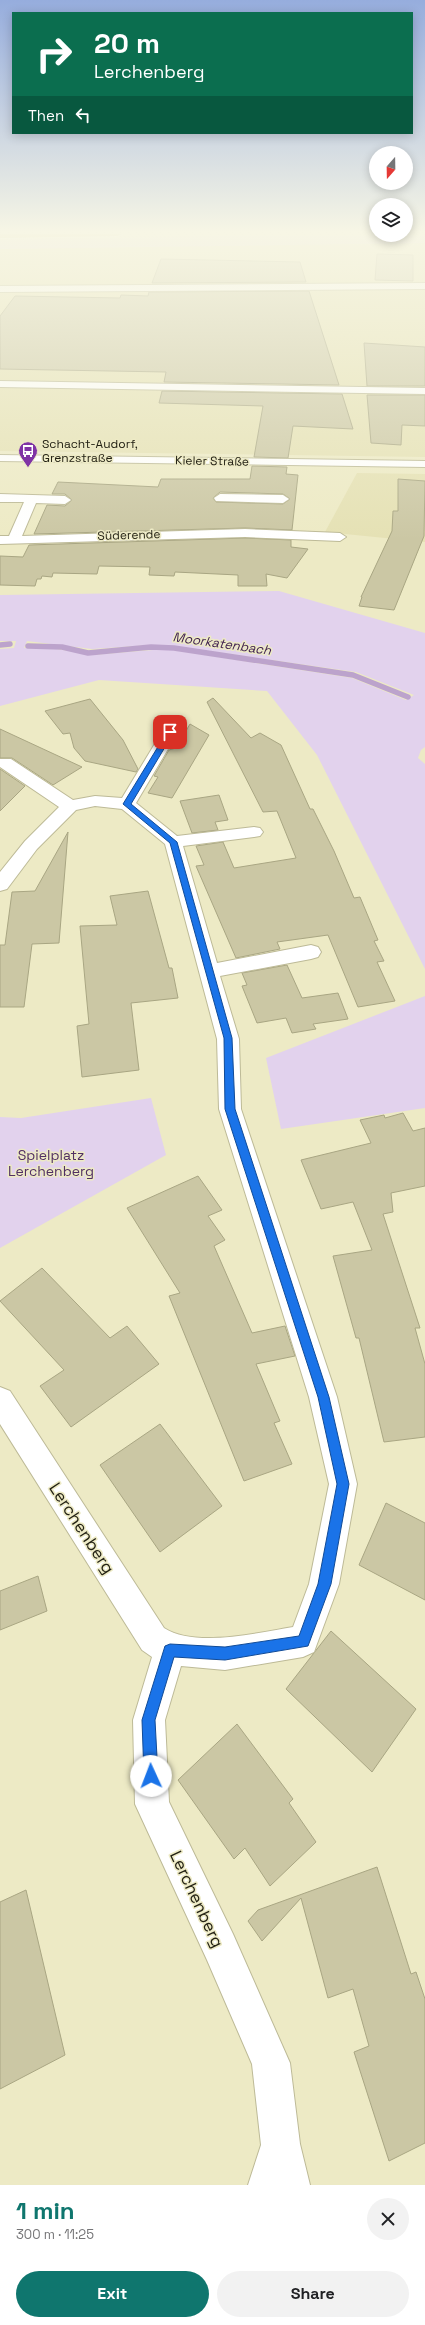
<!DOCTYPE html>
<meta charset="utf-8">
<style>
:root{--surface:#fff;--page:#f2f2f2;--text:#202124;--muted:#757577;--accent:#0f766e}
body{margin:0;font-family:"Space Grotesk",sans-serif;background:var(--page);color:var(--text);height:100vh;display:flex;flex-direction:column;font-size:15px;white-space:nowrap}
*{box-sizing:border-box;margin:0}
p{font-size:13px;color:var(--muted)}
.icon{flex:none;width:22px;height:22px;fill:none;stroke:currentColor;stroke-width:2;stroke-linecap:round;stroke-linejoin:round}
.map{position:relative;height:2185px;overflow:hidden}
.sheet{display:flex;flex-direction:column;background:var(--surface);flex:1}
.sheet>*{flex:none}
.guide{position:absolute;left:12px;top:12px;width:401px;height:122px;border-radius:0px;box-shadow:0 2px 10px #0003;background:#0b6e4f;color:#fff;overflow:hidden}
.needle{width:26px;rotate:200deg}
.tools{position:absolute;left:369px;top:146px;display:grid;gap:8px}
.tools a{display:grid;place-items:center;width:44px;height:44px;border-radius:50%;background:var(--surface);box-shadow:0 2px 10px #0003;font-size:20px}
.pin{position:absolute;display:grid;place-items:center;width:34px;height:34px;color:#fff;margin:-17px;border-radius:8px;box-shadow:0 2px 6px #0006}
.me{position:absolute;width:44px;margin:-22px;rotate:358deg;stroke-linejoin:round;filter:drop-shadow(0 0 3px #0008)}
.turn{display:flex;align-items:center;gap:14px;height:84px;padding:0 16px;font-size:18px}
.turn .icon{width:52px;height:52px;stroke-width:2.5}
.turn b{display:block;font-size:28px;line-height:34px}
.then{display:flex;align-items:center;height:38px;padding:0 16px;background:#0003;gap:8px;font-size:15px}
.round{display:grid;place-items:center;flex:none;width:42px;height:42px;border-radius:21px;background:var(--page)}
.head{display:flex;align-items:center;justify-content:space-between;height:68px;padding:0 16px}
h1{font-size:24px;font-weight:700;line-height:30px;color:var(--accent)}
.primary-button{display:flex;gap:8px;margin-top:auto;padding:8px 16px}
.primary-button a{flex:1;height:46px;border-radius:24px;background:var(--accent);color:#fff;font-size:16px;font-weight:700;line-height:46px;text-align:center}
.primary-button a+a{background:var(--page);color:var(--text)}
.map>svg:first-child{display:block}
.built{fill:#e5e1b4}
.green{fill:#e2d2ed;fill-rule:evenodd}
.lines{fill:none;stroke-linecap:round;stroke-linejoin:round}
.stream{stroke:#bca3cc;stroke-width:5.5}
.building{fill:#cbc7a4;stroke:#a9a683;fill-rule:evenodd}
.minor-casing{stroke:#bdba97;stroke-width:2}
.tertiary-casing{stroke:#bdba97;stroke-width:2}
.motorway-casing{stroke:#fff;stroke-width:2}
.minor{fill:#fff;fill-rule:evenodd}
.tertiary{fill:#fff;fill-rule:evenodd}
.motorway{fill:#c2b540;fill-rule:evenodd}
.route{fill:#1a73e8;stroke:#114b97}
.labels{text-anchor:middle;stroke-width:3;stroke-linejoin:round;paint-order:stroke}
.far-poi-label{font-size:12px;fill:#232114;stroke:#edeac5;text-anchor:start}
.far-street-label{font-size:12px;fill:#232114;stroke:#edeac5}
.far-water-label{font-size:13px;font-style:italic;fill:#3d1c4e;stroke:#edeac5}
.park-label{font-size:14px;fill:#512f63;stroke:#edeac5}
.near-street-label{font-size:17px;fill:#232114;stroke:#edeac5}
</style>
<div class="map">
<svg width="425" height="2185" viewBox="0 0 425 2185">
<rect width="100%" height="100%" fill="#edeac5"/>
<!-- built -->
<g class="built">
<path d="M317,243H425V457L0,451V249Z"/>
<path d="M357,473L425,474V542L325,532Z"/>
</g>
<!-- green -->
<g class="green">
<path d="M223,236H425V243L0,249V240Z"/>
<path d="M279,591L425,633V747L421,750L418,758L425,764V969L317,755L267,691L99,680L0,706V649L14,648L16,641H0V595ZM27,641L92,649L151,645L173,646L356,672L414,695L406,700L352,678L173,650H153L92,655L57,649L24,648Z"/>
<path d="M425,996V1108L281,1129L266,1058Z"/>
<path d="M151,1098L166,1155L0,1248V1117L21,1118Z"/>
</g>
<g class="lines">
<!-- stream -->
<g class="stream">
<path d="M0,645L10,644"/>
<path d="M28,646L62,647L88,653L151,647L174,648L353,675L408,697"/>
</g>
</g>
<!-- building -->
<g class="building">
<path d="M377,254L413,255V281L375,280Z"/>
<path d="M161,259L300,262L306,282L152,283Z"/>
<path d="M309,291L339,385L164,382L166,372L0,369V316L15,296L120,298L121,295L148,296L149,292Z"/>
<path d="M364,343L425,347V386H367Z"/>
<path d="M162,391L342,394L353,429L293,426L288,458L254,457L263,406L159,403Z"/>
<path d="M367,395H425V426L402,425L401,445L371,443Z"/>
<path d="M252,466L287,467L286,474L298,475L292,530L245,528L34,534L47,505L65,506L72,500L65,494H52L58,482L158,487L161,479H250ZM220,492L283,494L290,499L283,504L216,502L213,498Z"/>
<path d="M398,479L425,481L424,536L394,610L359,606L362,597H361L392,531L393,511H398Z"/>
<path d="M245,538L291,540V547L308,549L287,578L266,574L267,586H238V575L175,572L174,576L149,575L150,567L99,566L97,574L53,573L52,577L42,576L41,579H37L35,586L0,585V556L23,557L29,545Z"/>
<path d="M213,698L251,738L260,733L281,745L310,809H313L334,851L354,898L360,897L378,940L374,941L384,961L377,962L395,1001L358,1007L328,935L277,942L280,949L236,958L196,866L204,865L196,846L223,842L234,868L296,858L277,811L263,812L207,702Z"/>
<path d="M90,699L123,740L138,769L136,772L85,761L74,748L70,733L63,734L45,711Z"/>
<path d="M190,724L209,735L172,798L148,793L158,777L154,776L169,750L176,748Z"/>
<path d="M0,729L82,767L53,785L12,758H0Z"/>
<path d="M0,769L25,786L0,811Z"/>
<path d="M219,795L228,820L215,822L218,830L192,833L180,801Z"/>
<path d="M68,832L59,943L32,944L24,1007H0V945H5L12,892L35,891Z"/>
<path d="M148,891L169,968H172L178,998L131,1003L139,1070L82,1077L77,1026L89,1024L80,926L117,925L110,896Z"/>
<path d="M287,965L302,998L338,993L348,1019L313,1024L316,1029L292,1033L286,1018L257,1023L242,986L247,985L242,973Z"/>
<path d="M403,1113L413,1131L425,1128V1186L391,1193L393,1212L383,1214L420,1328H415L425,1364V1437L384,1442L359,1338H356L333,1256L372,1250L353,1202L321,1209L301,1160L371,1143L360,1120L384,1115L385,1118Z"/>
<path d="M198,1176L222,1210L208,1216L225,1240L214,1246L252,1333L285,1326L295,1356L256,1364L280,1421L274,1423L292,1464L244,1481L169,1296L180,1293L127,1208Z"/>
<path d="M42,1268L110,1338L127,1326L159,1364L71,1427L40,1386L64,1370L0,1301Z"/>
<path d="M160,1424L222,1506L160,1552L100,1465Z"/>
<path d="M386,1503L425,1523V1600L359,1565Z"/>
<path d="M38,1576L47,1611L0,1630V1591Z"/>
<path d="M331,1631L416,1709L372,1772L286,1689Z"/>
<path d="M237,1724L293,1799L289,1803L316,1842L270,1886L245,1848L234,1859L178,1780Z"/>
<path d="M377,1867L411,1974L416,1972L425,1999V2143L389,2161L354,2052L369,2046L353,1989L328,1998L301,1898L262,1941L248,1921L258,1910Z"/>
<path d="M26,1890L65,2055L0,2089V1902Z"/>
</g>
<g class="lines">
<!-- minor casing -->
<g class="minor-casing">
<g id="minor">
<path d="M425,283V289L0,292V286Z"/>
<path d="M0,381L425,388V394L0,387Z"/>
<path d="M0,494L65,496L71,500L65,504L36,503L22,536L245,529L340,533L346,537L340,541L245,537L0,544V536H9L24,502H0Z"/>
<path d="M220,494L283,495L289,499L283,503L216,501L214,498Z"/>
<path d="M170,727L176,729L178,732L136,803L177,836L254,827L260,828L263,832L260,836L254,837L183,846L217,963L311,945L318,947L321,952L318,957L311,959L220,976L239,1039L241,1109L337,1397L357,1484L339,1584L314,1652L303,1657L225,1670L181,1666L165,1720L169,1802L233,1934L290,2063L300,2144L310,2185H248L261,2145L252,2064L207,1960L135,1804L133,1720L152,1657L142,1650L0,1424V1387L10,1391L164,1628C195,1648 257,1633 293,1627L309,1584L329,1484L309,1397L219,1109L217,1039L165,844L122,809L95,806L76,810L37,849L7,889L0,891V872L25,841L59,807L0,767V759H11L73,800L95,796L122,798L162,732L164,729Z"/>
</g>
</g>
<!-- tertiary casing -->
<g class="tertiary-casing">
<path id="tertiary" d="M0,455L425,461V467L0,461Z"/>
</g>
<!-- motorway casing -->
<g class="motorway-casing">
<path id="motorway" d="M0,234H122L118,236L0,238Z"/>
</g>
<!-- minor -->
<use href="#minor" class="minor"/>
<!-- tertiary -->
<use href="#tertiary" class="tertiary"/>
<!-- motorway -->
<use href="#motorway" class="motorway"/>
</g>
<!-- sky -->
<linearGradient id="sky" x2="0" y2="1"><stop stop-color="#96addd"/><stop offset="0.43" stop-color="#f7f6e5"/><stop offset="1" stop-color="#f7f6e5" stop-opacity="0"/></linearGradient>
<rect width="425" height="540" fill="url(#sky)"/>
<!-- route -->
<path class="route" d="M170,731L174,732L131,804L177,842L232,1038L235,1109L329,1397L349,1484L331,1584L308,1646L225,1660L174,1657L155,1720L158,1776L156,1781L151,1783L146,1781L144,1776L142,1720L165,1646L170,1644L225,1647L299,1636L318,1584L337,1484L318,1397L225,1109L224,1038L170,843L123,804L167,732Z"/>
<!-- icons -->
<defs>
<g id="bus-pin" transform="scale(1)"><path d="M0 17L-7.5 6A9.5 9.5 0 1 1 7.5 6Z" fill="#7f33a5" stroke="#edeac5"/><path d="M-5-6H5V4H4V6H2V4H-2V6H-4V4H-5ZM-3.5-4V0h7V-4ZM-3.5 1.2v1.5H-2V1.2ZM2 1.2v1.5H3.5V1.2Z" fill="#fff"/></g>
</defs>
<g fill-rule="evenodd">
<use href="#bus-pin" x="28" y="451"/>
</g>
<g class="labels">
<!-- far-poi labels -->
<g class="far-poi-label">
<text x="42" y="448">Schacht-Audorf,<tspan x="42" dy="14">Grenzstraße</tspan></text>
</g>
<!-- far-street labels -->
<g class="far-street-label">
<text transform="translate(212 461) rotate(1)" y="4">Kieler Straße</text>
<text transform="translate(129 535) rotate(-2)" y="4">Süderende</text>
</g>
<!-- far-water labels -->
<g class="far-water-label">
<text transform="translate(222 643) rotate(8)" y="5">Moorkatenbach</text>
</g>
<!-- park labels -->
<g class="park-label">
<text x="51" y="1160">Spielplatz<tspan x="51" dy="16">Lerchenberg</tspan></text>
</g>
<!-- near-street labels -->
<g class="near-street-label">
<text transform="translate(82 1528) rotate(57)" y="6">Lerchenberg</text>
<text transform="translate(197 1899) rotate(65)" y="6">Lerchenberg</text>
</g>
</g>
</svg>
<div class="tools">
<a><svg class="needle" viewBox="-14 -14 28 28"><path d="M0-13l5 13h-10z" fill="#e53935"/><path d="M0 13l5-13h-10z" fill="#757577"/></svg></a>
<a><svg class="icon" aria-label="layers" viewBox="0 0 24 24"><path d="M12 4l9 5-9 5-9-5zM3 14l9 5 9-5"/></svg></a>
</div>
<div class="pin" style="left:170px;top:732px;background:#d93025"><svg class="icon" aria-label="arrive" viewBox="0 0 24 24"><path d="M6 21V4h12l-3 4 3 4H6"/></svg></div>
<svg class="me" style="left:151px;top:1776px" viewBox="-20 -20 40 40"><circle r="19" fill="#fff"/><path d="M0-13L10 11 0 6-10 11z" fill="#1a73e8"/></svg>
<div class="guide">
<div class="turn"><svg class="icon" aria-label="right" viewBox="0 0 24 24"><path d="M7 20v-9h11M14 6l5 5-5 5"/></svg><div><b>20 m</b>Lerchenberg</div></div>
<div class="then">Then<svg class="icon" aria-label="left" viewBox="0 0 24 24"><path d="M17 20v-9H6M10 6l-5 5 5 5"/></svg></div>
</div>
</div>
<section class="sheet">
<div class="head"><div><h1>1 min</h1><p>300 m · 11:25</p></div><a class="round"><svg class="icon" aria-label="close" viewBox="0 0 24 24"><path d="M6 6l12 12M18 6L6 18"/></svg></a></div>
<div class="primary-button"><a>Exit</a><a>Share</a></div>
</section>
